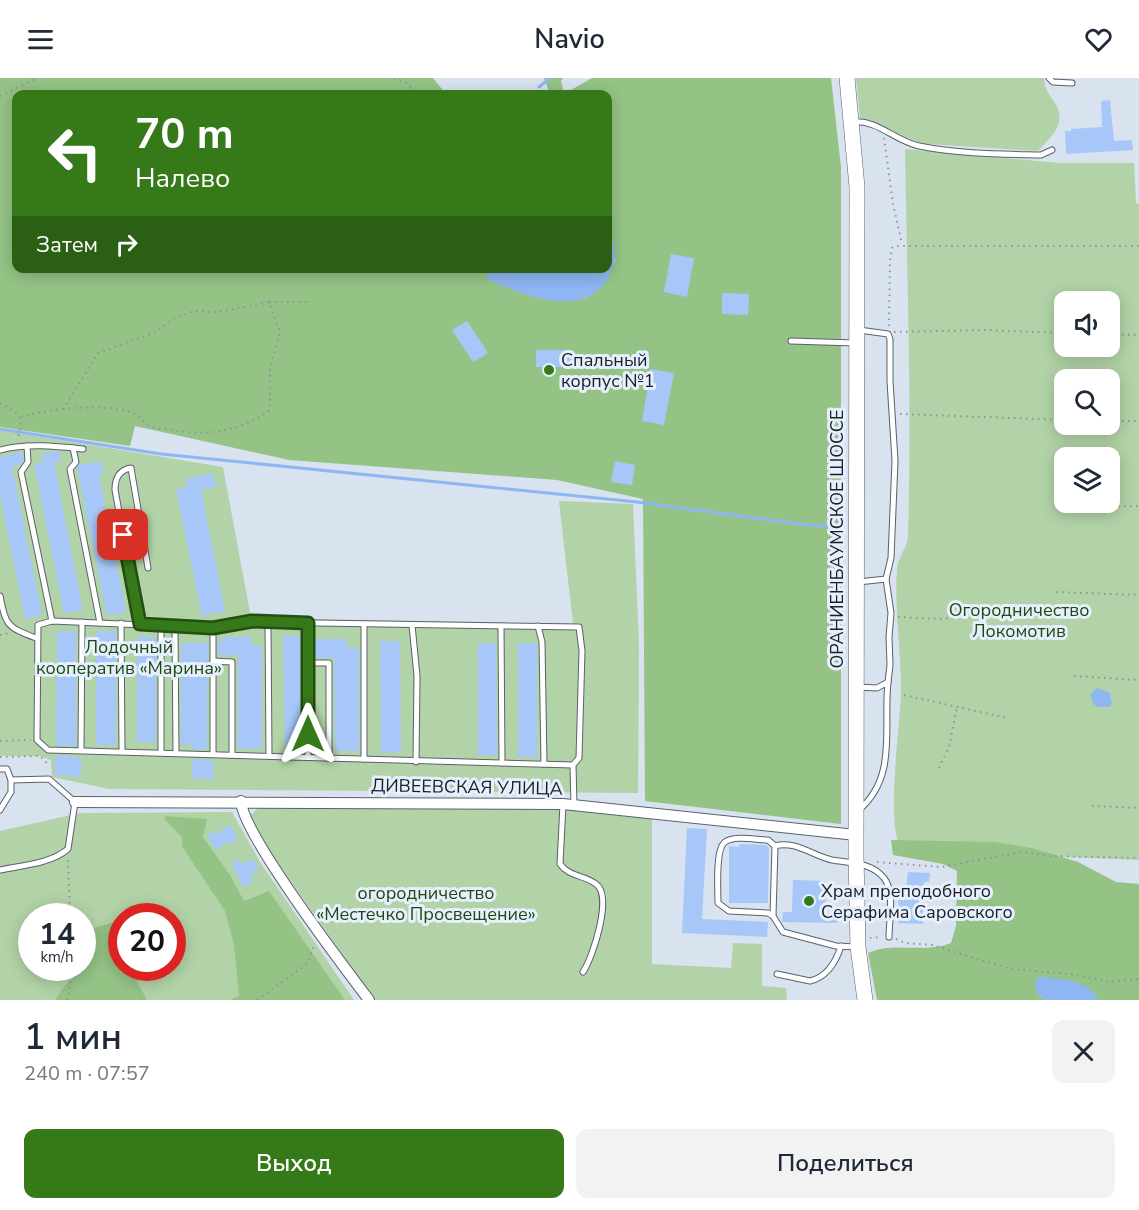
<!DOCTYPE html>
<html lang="ru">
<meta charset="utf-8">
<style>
:root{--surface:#fff;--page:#f2f2f3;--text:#1f2937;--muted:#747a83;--accent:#367919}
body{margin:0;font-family:"Nunito Sans",sans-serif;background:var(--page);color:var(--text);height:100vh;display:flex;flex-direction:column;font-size:22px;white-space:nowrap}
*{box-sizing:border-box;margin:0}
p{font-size:20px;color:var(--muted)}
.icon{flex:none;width:33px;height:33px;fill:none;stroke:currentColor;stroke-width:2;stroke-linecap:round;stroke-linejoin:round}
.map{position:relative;height:922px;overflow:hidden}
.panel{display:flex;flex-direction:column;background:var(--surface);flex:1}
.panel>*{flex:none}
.banner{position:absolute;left:12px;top:12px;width:600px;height:183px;border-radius:12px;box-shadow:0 3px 15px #0003;background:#367919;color:#fff;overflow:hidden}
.controls{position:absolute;left:1054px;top:213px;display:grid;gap:12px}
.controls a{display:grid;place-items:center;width:66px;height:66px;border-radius:12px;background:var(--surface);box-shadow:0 3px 15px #0003;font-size:30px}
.speed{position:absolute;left:18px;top:825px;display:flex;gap:12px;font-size:30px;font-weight:700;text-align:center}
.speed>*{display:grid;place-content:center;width:78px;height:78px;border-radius:50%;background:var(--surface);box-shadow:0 3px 15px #0003;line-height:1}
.speed small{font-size:15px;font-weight:400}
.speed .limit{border:9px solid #d22;background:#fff;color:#111}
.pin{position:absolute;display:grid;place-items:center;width:51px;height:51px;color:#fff;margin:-26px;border-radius:12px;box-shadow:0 3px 9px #0006}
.me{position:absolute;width:66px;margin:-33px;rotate:0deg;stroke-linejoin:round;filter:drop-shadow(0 0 4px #0008)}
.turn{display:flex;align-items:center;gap:21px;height:126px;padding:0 24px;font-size:27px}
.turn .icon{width:78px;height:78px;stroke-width:2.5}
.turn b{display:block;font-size:42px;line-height:51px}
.then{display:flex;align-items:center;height:57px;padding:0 24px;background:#0003;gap:12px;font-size:22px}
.round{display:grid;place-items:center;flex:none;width:63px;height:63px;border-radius:12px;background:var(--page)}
.overview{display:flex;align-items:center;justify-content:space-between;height:102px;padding:0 24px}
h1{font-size:36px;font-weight:600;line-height:45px}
.button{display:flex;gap:12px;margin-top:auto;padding:12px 24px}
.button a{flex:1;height:69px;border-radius:12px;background:var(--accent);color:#fff;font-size:24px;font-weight:600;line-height:69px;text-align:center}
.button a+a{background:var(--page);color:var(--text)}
header{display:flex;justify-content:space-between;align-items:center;height:78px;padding:0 24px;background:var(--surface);font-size:27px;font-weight:600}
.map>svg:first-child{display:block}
.green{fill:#b2d3a7;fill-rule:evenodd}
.forest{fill:#95c386}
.water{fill:#8eb6f2}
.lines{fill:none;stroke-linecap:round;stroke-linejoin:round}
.stream{stroke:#8eb6f2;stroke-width:3}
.building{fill:#a7c7f8}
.service-casing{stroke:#5a616d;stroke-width:7}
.minor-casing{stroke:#5a616d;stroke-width:12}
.primary-casing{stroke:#5a616d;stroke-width:16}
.path{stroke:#8c939d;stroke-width:2;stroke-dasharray:1.5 4.5;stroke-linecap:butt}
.service{stroke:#fff;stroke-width:5}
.minor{stroke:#fff;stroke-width:10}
.primary{stroke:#fff;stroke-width:15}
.route-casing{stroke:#234f10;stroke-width:15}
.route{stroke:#367919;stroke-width:10}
.poi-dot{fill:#367919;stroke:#e6effd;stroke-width:2}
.labels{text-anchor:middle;stroke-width:6;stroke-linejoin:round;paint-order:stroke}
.poi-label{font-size:18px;fill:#1c1f24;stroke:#e6effd;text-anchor:start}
.street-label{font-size:18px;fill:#1c1f24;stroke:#e6effd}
.park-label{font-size:18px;fill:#204a0d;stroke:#e6effd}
</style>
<header><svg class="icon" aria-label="menu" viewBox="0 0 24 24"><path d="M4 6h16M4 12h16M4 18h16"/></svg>Navio<svg class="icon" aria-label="heart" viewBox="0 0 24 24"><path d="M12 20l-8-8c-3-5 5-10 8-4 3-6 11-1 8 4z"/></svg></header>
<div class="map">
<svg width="1139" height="922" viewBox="0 0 1139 922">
<rect width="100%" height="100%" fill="#d9e2ef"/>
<!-- green -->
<g class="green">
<path d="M856,0H1044C1045,11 1049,17 1055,25C1068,45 1051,59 1038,73L926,66L893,57L870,42L860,40Z"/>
<path d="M905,71L1060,85H1134L1136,125L1139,126V782L901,772C885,740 901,649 901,609C901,570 894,530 897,491C898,479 908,469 908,457C912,328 907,200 905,71ZM1065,224H1110V268H1065ZM1065,302H1110V346H1065ZM1065,380H1110V424H1065Z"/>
<path d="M0,352L223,389L251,540L573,546L559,423L633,426L639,567L638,715L109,711L52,699L51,682L39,678H0Z"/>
<path d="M268,727L571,732L652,740V886L731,890L733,865L762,866V908L786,910L787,922H375L262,763L251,737L258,730Z"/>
<path d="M232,734L260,784L354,922H0V753L80,735ZM32,838H82V890H32ZM122,838H172V890H122Z"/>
</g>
<!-- forest -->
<g class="forest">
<path d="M0,0H433L446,16H16V190L486,191L489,202C521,215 551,226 586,220L615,184L611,157L608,153V16H550L544,0H563L561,3L564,16L592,0H831L841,89V746L645,723L643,421L557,402L289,382L135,348L130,368L0,349Z"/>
<path d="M165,738L207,741L203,759L230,797L244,823L269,813L345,922H230L239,918L234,867L225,833L187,776L182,768V759L165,742Z"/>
<path d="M891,762L994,764L1032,770L1078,784L1116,804L1139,806V922H1098L1038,917L1047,922H877L868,875C894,863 924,876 951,865L956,848L957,793L943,786L893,777Z"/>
<path d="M121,842L122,890H135L137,904L147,922H55L62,911L82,890L94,850Z"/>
</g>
<!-- water -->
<g class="water">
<path d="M608,153C613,159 617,180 613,188C611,193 608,200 605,205C578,241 521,215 488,202L486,191L608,190Z"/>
<path d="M1097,610L1110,615L1112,626L1109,629H1097L1093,625L1090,617Z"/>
<path d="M1043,899C1061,901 1092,903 1098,922H1047L1038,917L1035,910L1036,901Z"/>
</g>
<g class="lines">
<!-- stream -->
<g class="stream">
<path d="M539,9L550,0"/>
<path d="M0,351L161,376L637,424L807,447L833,448"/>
</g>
</g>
<!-- building -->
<g class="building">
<path d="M1110,22L1114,63L1132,62L1133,72L1066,76L1065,53H1071V51L1102,49L1101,23Z"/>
<path d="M671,176L694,180L687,219L664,214Z"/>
<path d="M722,215L749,216L748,237L722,236Z"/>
<path d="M467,243L488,275L473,284L452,252Z"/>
<rect x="536" y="272" width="37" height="17"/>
<path d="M651,291L674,295L664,347L642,343Z"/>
<path d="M21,373L23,383L20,387L12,388L42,537L25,541L0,417V379Z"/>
<path d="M54,373L59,374L61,384L54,385L83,532L64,536L34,386L44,384L42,376Z"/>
<path d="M102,383L104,396L99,397L126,534L107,538L77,390L79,387Z"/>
<path d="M615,383L635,387L632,407L611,404Z"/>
<path d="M213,395L216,409L201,412L225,533L202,538L176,412L187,409L185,401Z"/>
<path d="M57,553H76V668L56,667Z"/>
<rect x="96" y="553" width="20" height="114"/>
<path d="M283,558H303V672L285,673Z"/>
<rect x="137" y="559" width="19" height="105"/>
<path d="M221,559H252V568H262V670L238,671V577H218V565H221Z"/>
<path d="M313,561H347V570H359V673H335L334,580H313Z"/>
<path d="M380,563H400L401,674L381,675Z"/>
<path d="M181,565H208L207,672L192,671V667H181Z"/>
<path d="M478,565H496L497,677H478Z"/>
<rect x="518" y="565" width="19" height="114"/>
<path d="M56,677L76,678V680L82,681L80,699L54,697Z"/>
<path d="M192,681L214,683L213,701L192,700Z"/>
<path d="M230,747L238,761L230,767L228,764L216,772L207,757L214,753L217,756Z"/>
<path d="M687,750L707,751L702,841L768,844L767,859L682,855Z"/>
<path d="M739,766L766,767L769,770L768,825H729V768L739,769Z"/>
<path d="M240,781L242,786L254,781L259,793L250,797L253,804L243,809L231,785Z"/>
<path d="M908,794L930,795L929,804H924L923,846L898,845L899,810H906Z"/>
<path d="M793,802L826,803V835H838L837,845L782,844L783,834H792Z"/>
</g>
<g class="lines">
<!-- service casing -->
<g class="service-casing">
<g id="service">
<path d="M1049,0L1053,4L1072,5"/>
<path d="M854,44C878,42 895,63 919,68C959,76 1000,76 1041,77L1052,72"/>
<path d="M791,263L855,265"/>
<path d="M27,368L28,384L21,394L52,543"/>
<path d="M73,370L76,384L70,391L100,545"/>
<path d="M0,372C28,365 55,368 83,371"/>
<path d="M858,504L886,501"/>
<path d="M0,518C6,548 7,549 36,560"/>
<path d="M121,545L122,673"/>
<path d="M268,545L269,678"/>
<path d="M308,545V679"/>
<path d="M140,546L115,412C115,400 119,392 131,390L148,490"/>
<path d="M364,546V681"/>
<path d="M412,547L417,598L416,684"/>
<path d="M161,548V674"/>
<path d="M175,548L176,675"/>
<path d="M501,548L502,685"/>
<path d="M538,548L542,564L544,686"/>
<path d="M213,583L232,584V677"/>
<path d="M308,585H329V680"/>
<path d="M858,609L877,610L888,604L890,587L889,559L891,535L886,501L891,480L895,383L890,303V261L888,256L859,252"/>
<path d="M81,672L82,544"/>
<path d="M213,676V550"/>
<path d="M573,687L579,680L582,573L579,549L252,544L213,550L52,543L38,547L37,662L48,672L573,687L574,727"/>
<path d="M0,691H7L11,702L49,701L75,724L68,771C50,786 23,787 0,792"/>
<path d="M563,726L560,786C569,799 585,797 596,806C613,818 593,879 583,894"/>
<path d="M0,732L11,714V702"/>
<path d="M859,732C898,698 883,650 888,604"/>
<path d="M775,768L768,762C756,762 735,757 725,764C715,771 718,812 718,825L729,833L768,835L773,838L783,854L836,868L857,869"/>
<path d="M773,838L775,768C795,762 813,778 832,782C850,785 871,784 884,800C895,814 889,842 889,859"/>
<path d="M777,896L810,903C827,899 836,884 841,868"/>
</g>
</g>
<!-- minor casing -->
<g class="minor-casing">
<g id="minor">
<path d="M241,723C242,755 344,889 369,922"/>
<path d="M75,724L563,726L856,757"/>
</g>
</g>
<!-- primary casing -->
<g class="primary-casing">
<path id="primary" d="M847,0L857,109L856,778L858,869L865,922"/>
</g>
<!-- path -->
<g class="path">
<path d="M394,0L407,5L417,16"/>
<path d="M0,18L37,0"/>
<path d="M884,60L893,126L902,166"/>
<path d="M269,224H308"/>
<path d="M889,248L890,183L892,170L895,168H1139"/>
<path d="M894,254L984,252L1065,255"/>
<path d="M1110,256L1139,257"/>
<path d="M0,325C21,338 23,335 18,361"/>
<path d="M900,336L1065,342"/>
<path d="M21,339C53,330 94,326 127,333C138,335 142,344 150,348C156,351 166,351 173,352C208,359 241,353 270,332V289L280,254L269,224L218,234L194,233L173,241L156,254L98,275L62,333"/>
<path d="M1110,343H1139"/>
<path d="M1076,429L1139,428"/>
<path d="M1056,514L1139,517"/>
<path d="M898,539L939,541L1017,535"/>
<path d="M0,557L9,555"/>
<path d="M1074,598L1139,602"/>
<path d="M904,617L1007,640"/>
<path d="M0,663L31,662"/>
<path d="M0,679L40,678L49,687"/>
<path d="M939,690L949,669L957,629"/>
<path d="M1092,728L1139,730"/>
<path d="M68,782L70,838"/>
<path d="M877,784L941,789L1023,774L1050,778L1139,780"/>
<path d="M870,860L882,859"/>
<path d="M896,861L905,865L932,867L1010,891L1070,896L1111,904L1139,901"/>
<path d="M67,922L70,913V890"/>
<path d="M257,922L307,886L315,865"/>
</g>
<!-- service -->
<use href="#service" class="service"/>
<!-- minor -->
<use href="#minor" class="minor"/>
<!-- primary -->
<use href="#primary" class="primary"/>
</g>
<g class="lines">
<!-- route casing -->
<g class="route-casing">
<path id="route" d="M123,457L140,546L213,550L252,543L308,545V656"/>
</g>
<!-- route -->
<use href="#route" class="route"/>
</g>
<!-- markers -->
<g class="poi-dot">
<circle cx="549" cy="292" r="6"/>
<circle cx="809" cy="823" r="6"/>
</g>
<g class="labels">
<!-- poi labels -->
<g class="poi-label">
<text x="561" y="288">Спальный<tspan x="561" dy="21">корпус №1</tspan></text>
<text x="821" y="819">Храм преподобного<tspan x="821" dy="21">Серафима Саровского</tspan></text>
</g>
<!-- street labels -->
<g class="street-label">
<text transform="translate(837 461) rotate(-90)" y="6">ОРАНИЕНБАУМСКОЕ ШОССЕ</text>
<text transform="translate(467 709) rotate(1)" y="6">ДИВЕЕВСКАЯ УЛИЦА</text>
</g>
<!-- park labels -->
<g class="park-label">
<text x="1019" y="538">Огородничество<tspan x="1019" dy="21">Локомотив</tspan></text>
<text x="129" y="575">Лодочный<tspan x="129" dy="21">кооператив «Марина»</tspan></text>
<text x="426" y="821">огородничество<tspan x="426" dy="21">«Местечко Просвещение»</tspan></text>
</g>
</g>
</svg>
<div class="controls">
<a><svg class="icon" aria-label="sound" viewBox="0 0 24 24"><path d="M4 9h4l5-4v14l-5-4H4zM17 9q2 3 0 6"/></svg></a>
<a><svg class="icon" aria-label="search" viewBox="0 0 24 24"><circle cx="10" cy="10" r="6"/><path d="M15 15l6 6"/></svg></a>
<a><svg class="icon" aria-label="layers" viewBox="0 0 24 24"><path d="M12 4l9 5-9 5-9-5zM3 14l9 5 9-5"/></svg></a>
</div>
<div class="speed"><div>14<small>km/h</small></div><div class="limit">20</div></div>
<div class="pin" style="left:123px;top:457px;background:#d93025"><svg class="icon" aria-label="arrive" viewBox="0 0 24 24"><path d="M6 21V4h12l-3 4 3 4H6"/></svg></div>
<svg class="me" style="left:308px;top:656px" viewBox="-20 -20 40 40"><path d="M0-17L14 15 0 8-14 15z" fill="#367919" stroke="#fff" stroke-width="4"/></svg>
<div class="banner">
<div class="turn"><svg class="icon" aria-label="left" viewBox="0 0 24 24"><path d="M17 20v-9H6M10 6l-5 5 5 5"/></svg><div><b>70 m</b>Налево</div></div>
<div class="then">Затем<svg class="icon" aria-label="right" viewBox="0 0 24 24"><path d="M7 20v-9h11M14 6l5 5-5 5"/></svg></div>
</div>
</div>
<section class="panel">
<div class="overview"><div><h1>1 мин</h1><p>240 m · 07:57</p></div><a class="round"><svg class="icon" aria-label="close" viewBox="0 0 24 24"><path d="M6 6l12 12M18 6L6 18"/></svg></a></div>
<div class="button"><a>Выход</a><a>Поделиться</a></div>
</section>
